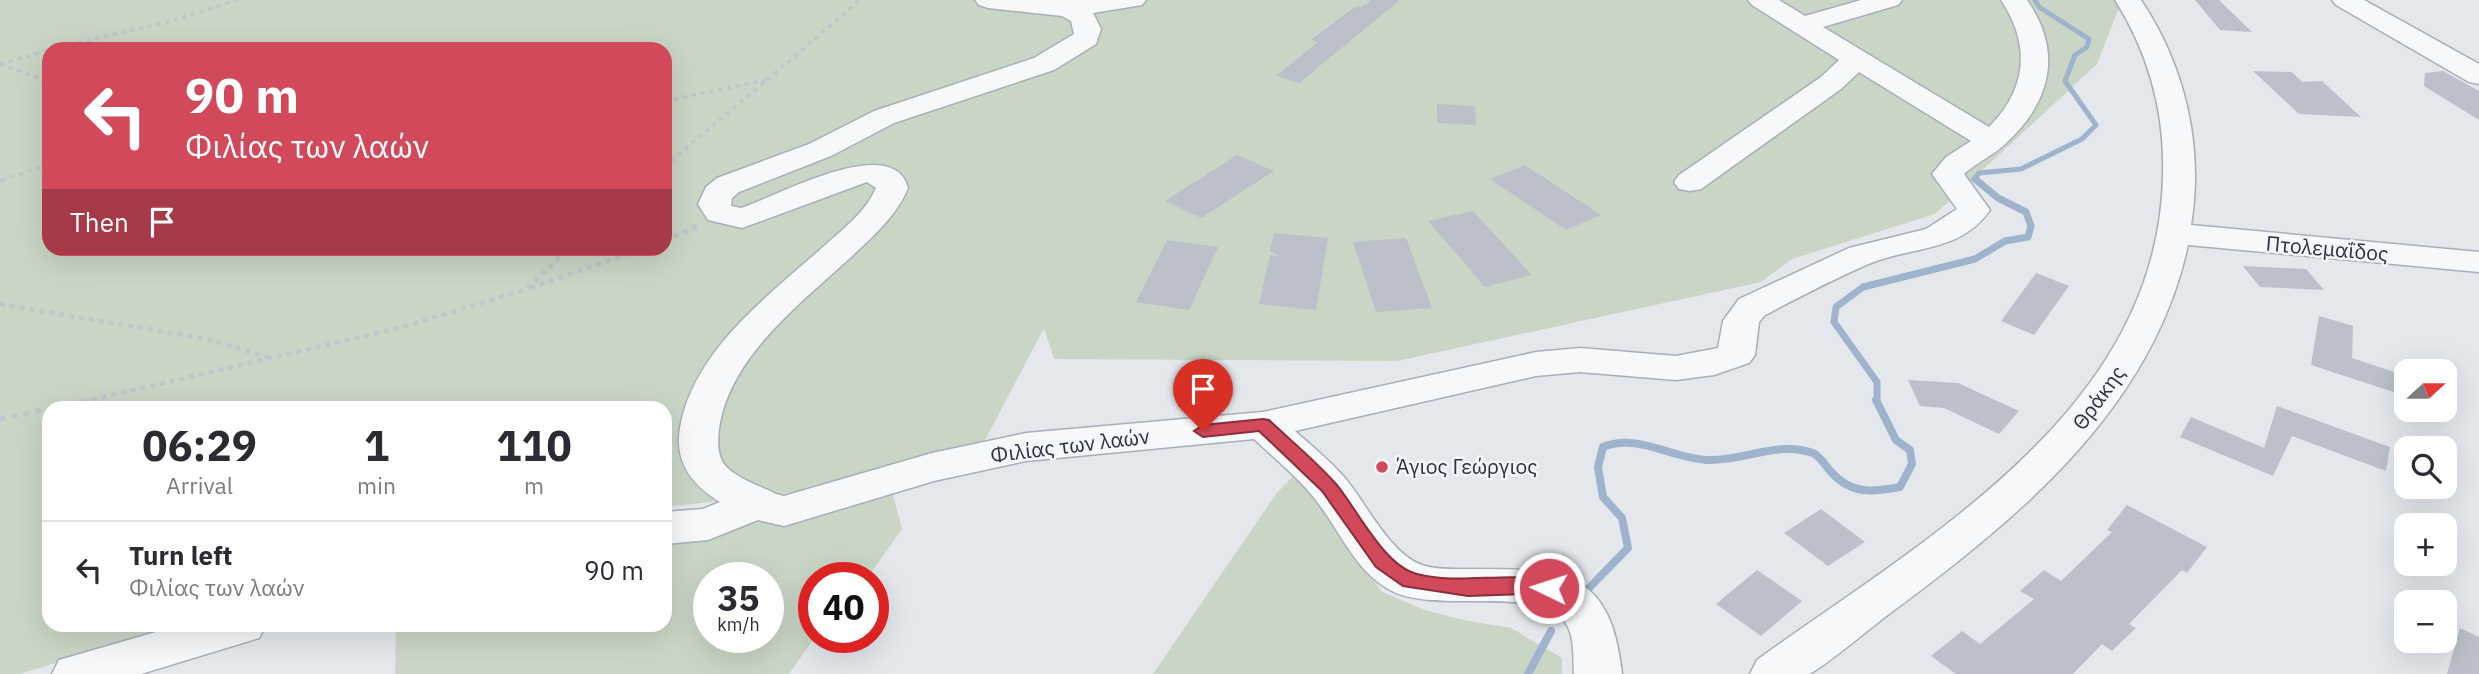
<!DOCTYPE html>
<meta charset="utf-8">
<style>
:root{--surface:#fff;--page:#f2f2f3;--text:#2b2b33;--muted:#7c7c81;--line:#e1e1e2}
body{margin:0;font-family:"IBM Plex Sans",sans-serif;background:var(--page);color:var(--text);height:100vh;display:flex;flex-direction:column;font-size:26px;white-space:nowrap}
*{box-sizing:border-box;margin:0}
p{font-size:23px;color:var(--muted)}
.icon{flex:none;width:38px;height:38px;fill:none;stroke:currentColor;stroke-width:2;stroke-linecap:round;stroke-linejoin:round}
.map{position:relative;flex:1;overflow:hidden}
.drawer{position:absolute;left:42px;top:401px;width:630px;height:231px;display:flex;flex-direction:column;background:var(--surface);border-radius:21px;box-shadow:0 7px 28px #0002}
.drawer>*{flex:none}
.guide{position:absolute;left:42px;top:42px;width:630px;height:214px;border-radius:21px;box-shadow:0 7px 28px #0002;background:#d1495b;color:#fff;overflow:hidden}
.needle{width:46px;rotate:69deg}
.buttons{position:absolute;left:2394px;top:359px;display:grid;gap:14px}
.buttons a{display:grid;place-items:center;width:63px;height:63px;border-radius:14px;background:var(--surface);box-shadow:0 7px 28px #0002;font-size:35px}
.speed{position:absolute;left:693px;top:562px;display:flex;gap:14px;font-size:35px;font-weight:700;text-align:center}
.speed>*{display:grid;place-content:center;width:91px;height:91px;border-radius:50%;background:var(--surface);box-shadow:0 7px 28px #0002;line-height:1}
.speed small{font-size:18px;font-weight:400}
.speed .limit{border:10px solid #d22;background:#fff;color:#111}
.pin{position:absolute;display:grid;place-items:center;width:60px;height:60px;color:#fff;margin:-72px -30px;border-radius:50% 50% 50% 0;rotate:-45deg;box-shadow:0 0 7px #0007}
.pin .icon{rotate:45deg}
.me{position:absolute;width:77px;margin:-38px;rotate:274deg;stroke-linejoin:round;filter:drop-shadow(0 0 5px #0008)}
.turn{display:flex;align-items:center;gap:24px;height:147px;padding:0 28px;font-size:32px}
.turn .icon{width:91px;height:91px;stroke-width:2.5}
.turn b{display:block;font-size:49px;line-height:60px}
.then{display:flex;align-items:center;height:66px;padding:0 28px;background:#0003;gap:14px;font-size:26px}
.eta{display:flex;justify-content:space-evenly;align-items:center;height:119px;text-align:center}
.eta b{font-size:42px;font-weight:700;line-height:49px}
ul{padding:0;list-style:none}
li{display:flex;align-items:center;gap:21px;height:98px;padding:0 28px;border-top:2px solid var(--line)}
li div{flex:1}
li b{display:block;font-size:26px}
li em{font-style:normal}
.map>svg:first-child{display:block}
.green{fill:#c9d6c5;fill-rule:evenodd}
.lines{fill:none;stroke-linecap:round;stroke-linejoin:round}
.stream-far2{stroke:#9fb4cc;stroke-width:5}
.stream-far1{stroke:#9fb4cc;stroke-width:7}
.stream{stroke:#9fb4cc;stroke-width:8}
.building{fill:#bbc0ca}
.minor-casing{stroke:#a9aeb7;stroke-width:3}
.path-far2{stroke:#c2c5cb;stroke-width:3.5;stroke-dasharray:4.5 4.5;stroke-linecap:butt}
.path-far1{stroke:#c2c5cb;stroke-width:4.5;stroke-dasharray:5 5;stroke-linecap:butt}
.path{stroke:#c2c5cb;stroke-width:5;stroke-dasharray:6 6;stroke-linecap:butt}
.minor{fill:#f7f8fa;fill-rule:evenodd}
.route{fill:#d1495b;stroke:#882f3b;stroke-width:2}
.poi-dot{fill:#d1495b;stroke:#f4f6f9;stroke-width:2.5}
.labels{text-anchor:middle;stroke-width:5;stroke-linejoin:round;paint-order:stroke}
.street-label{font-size:21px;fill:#2b3445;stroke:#f4f6f9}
.poi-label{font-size:21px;fill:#2b3445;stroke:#f4f6f9;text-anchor:start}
</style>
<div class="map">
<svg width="2479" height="674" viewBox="0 0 2479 674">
<rect width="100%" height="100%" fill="#e4e7ec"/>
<!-- green -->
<g class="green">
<path d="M0,0H2116L2122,10H2118L2097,64L1935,214L1792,259L1761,282L1397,361L1054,359L1044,328L982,446L790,493L665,507V408H49V625H181L19,674H0ZM49,49H665V248H49Z"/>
<path d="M1297,472L1335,519L1354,554L1382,592L1425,610L1463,620L1511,628L1562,658V674H1153L1276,494Z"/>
<path d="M891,488L902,529L868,577L814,578L815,637L789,674H395L396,625H665V534L762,522ZM709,578H768V637H709Z"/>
</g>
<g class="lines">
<!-- stream-far2 -->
<path class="stream-far2" d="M1974,180L1979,173L2021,169L2082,139L2096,125L2065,81L2075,55L2087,47L2089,39L2039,7L2035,0"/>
<!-- stream-far1 -->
<path class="stream-far1" d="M1877,402V382L1834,322L1836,307L1863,287L1975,259L2005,241L2028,237L2031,226L2026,212L1998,198L1975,179"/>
<!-- stream -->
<g class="stream">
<path d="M1589,588L1628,548L1622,518L1603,497L1598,467L1603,447C1637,433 1671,458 1707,460C1743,462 1777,440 1813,453C1820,456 1826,466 1831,472C1852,495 1873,492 1900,487L1912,464L1910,450L1896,440L1876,400"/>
<path d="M1528,674L1551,631"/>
</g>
</g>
<!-- building -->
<g class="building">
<path d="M1371,0H1400L1299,83L1276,76L1318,42L1310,40L1357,6L1361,7Z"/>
<path d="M2195,0H2219L2252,32L2220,30Z"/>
<path d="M2253,71L2292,72L2302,82L2322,81L2361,117L2299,114Z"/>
<path d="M2443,71L2479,91V120L2424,86L2425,73Z"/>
<path d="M1437,104L1475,106L1476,125L1437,123Z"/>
<path d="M1237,155L1274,171L1201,218L1165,201Z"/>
<path d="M1525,165L1601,215L1566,230L1490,179Z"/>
<path d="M1473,211L1532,275L1485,287L1428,221Z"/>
<path d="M1274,233L1328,238L1316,310L1259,304L1270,255L1281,257L1270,251Z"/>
<path d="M1406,238L1432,308L1376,312L1353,242Z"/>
<path d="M1167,240L1218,247L1189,310L1136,302Z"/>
<path d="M2243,266L2306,269L2324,290L2260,287Z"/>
<path d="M2036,273L2069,286L2034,335L2001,321Z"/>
<path d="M2319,316L2353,326L2352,358L2406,376V396L2311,365Z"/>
<path d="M1908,380L1958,383L2019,411L1999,434L1944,408L1920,406Z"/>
<path d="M2277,406L2390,447L2386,471L2292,436L2273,476L2180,437L2191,417L2264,448Z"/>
<path d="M2127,505L2207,547L2187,573L2182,570L2129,624L2136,628L2112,651L2102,644L2073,674H1956L1931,656L1962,631L1980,644L2034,599L2020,591L2044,570L2061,581L2112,532L2107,530Z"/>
<path d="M1821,509L1865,542L1828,566L1784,533Z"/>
<path d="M1757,570L1802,601L1761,636L1716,604Z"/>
<path d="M2460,628L2479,637V674H2447Z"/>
</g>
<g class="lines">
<!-- minor casing -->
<g class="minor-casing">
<g id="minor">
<path d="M975,0H1146L1142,5L1093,13L1101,29L1096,44L1054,70L894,123L831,156L739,192L732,198L731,206L741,208C776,197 893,131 908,188C896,217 873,236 850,258C800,304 729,357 719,429C718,439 717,451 722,461C731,477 761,486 776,494L784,496L932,453L1026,433L1263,412L1536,352L1580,348L1676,356L1718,348L1723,321L1739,299L1849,248L1926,229L1957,209L1932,174L1946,157L1971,141L1859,72L1841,89L1701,189L1690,191L1679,189L1674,182L1679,175L1821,77L1839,60L1752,5L1748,0H1779L1805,16L1861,0H1902L1898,5L1823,27L1989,127C2027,89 2031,45 2001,0H2027C2064,53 2050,104 2004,145C1992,156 1976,163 1964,174L1990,210C1961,252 1914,246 1871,263C1835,278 1800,297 1765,315L1759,322L1755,355L1749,363L1714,375L1676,380L1580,372L1536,376L1295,431C1312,446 1330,461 1345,478C1366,503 1390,554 1422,565C1436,570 1459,569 1474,569C1566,569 1611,571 1622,674H1574C1573,658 1575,636 1565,622C1538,585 1438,613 1394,592C1356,574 1340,530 1315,499C1298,477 1275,459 1254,439L1026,461L934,481L784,526L758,520L708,540L665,544V512L703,509L720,502C692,485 674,462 680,428C693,351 768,296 823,247C843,229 865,213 876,188L867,182L742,228L708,220L698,204L706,187L717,178L809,144L874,111L1034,58L1074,34L1071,21L1062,16L988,8L979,5Z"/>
<path d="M2115,0H2141C2185,66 2204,146 2191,225L2479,252V272L2188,245C2152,411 2015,521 1885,617C1872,627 1820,670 1809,674C1793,674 1767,674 1750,674L1757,660C1924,539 2158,411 2163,176C2165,112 2149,54 2115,0Z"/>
<path d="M2332,0H2364L2479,64V84L2469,82L2336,5Z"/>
<path d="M180,625H266L259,638L141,674H52L59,660Z"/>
</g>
</g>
<!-- path-far2 -->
<g class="path-far2">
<path d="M51,49L172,21L237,0"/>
<path d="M0,64L49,82"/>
<path d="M0,64L49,50"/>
<path d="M767,80L860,0"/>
<path d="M665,101L767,80L665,166"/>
<path d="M2,180L49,165"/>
</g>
<!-- path-far1 -->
<g class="path-far1">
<path d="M0,181L7,179"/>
<path d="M665,241L698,225"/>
<path d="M530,288L645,248"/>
<path d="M0,304L207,339L274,359"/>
<path d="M82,402L399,328L527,289L569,248"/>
</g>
<!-- path -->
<g class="path">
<path d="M55,408L89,400"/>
<path d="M0,419L49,409"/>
</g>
<!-- minor -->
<use href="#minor" class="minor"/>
</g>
<!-- route -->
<path class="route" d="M1263,419L1269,420C1291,441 1316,461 1336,484C1357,509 1384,566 1417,574C1463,586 1512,569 1556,583L1559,588L1556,593L1468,596L1403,586L1376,567L1322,491L1259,431L1203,437L1194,431L1203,425Z"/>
<!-- markers -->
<circle class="poi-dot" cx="1382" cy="467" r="7"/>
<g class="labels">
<!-- street labels -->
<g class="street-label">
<text transform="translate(2327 249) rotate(5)" y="7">Πτολεμαΐδος</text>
<text transform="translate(2099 398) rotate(-54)" y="7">Θράκης</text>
<text transform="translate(1070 446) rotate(-7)" y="7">Φιλίας των λαών</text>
</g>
<!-- poi labels -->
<g class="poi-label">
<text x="1396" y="474">Άγιος Γεώργιος</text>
</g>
</g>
</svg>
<div class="buttons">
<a><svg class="needle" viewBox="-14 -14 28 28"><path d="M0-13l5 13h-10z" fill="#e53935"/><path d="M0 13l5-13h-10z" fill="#7c7c81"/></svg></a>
<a><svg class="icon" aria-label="search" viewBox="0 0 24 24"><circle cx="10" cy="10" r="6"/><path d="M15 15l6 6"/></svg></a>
<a>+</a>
<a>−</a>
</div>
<div class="speed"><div>35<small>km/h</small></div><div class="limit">40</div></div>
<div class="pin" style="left:1203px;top:431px;background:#d93025"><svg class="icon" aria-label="arrive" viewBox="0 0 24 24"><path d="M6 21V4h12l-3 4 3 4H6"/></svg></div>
<svg class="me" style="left:1549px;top:588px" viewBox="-20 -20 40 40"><circle r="17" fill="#d1495b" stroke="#fff" stroke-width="3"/><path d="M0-11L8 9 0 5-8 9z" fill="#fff"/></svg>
<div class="guide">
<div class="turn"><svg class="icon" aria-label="left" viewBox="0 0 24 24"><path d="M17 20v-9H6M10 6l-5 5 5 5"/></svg><div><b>90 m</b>Φιλίας των λαών</div></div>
<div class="then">Then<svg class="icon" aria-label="arrive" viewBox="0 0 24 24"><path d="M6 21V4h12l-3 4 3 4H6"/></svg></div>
</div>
<section class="drawer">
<div class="eta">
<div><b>06:29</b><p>Arrival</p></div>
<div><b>1</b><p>min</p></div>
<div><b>110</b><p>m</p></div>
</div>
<ul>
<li><svg class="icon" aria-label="left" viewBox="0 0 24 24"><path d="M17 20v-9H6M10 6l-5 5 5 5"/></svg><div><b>Turn left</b><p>Φιλίας των λαών</p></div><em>90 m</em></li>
</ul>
</section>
</div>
